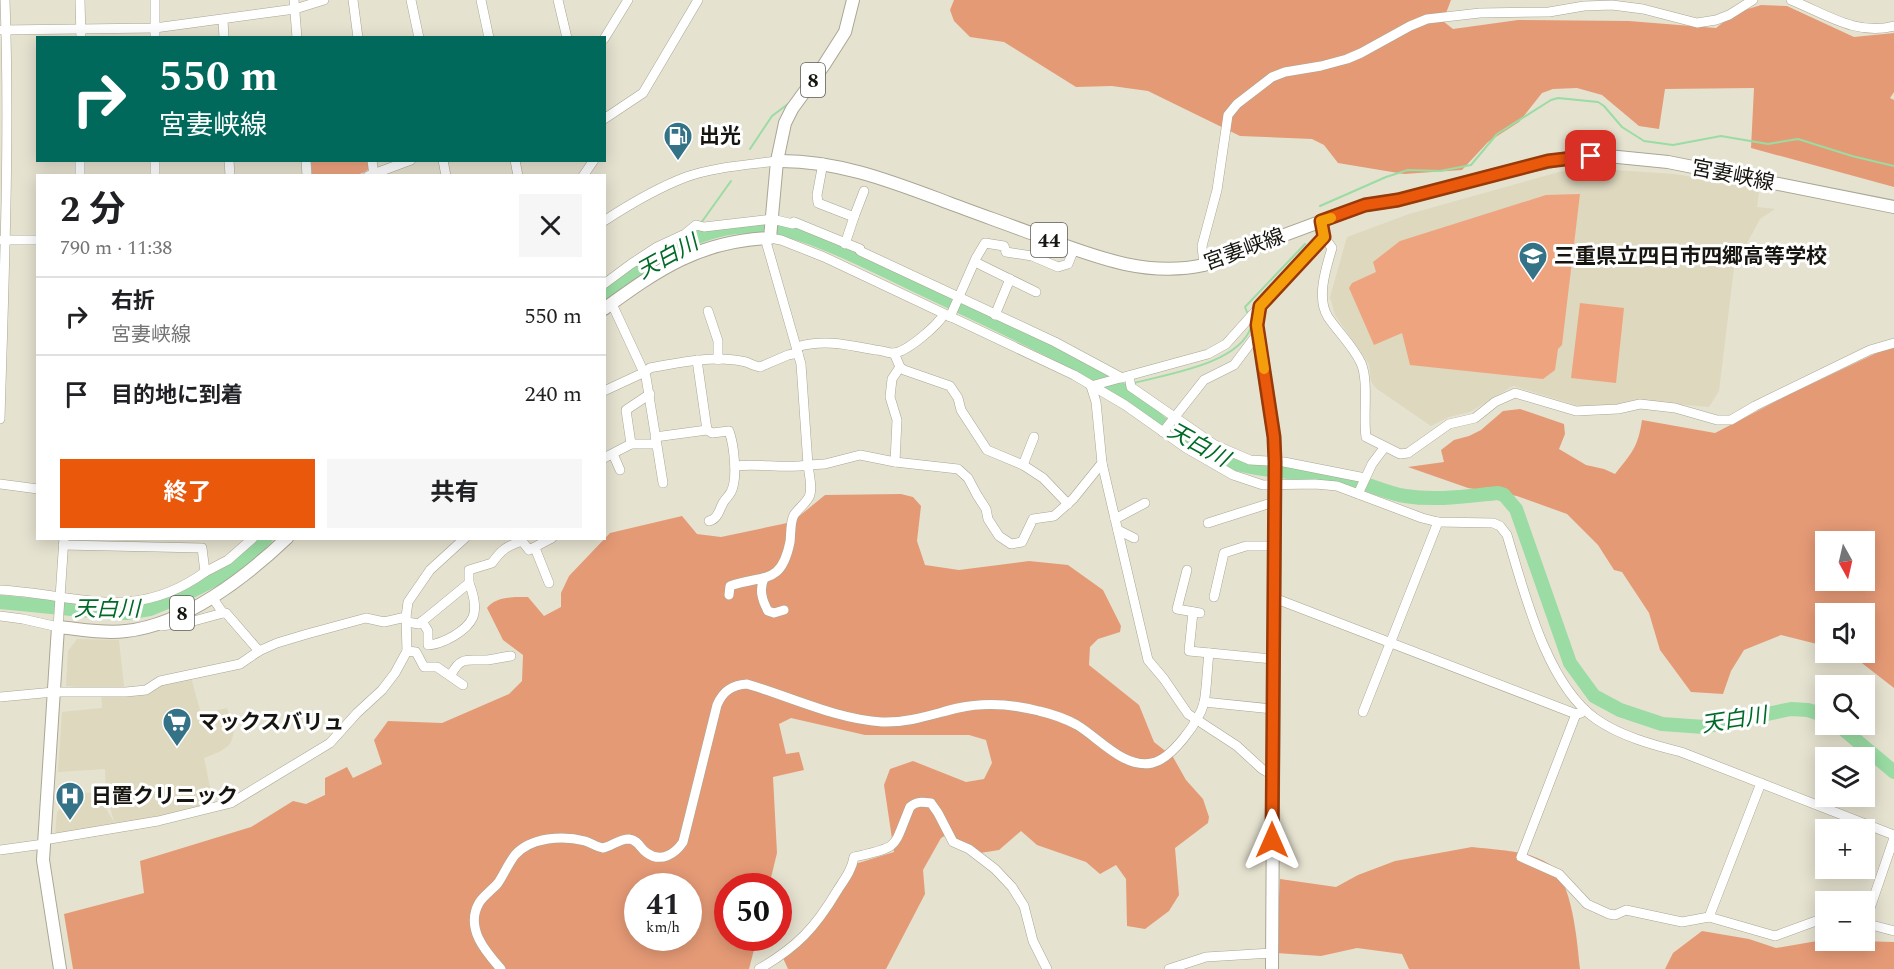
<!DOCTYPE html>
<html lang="ja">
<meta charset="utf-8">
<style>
:root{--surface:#fff;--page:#f6f6f6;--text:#202124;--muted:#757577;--line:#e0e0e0;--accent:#ea580c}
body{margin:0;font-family:Spectral,"Noto Sans JP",serif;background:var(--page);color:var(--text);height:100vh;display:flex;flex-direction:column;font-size:22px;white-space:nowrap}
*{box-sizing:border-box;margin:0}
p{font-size:20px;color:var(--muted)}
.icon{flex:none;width:33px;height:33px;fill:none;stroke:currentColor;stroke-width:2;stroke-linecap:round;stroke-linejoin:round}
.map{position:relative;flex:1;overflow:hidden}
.side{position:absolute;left:36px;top:174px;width:570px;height:366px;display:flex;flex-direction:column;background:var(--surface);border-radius:0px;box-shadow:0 3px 15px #0003}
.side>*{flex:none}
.top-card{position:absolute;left:36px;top:36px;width:570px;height:126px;border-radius:0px;box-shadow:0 3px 15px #0003;background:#00695c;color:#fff;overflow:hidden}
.needle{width:39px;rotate:172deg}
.tools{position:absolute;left:1815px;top:531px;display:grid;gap:12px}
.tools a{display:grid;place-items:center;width:60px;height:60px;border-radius:0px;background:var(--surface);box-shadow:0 3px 15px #0003;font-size:30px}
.speed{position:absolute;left:624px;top:873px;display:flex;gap:12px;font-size:30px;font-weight:700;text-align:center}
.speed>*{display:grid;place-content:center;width:78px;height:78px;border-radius:50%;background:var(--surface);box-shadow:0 3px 15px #0003;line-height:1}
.speed small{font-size:15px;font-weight:400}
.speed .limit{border:9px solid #d22;background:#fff;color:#111}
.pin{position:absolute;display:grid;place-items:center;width:51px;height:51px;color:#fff;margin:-26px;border-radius:12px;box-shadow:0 3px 9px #0006}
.me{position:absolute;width:66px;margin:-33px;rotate:0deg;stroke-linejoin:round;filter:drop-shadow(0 0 4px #0008)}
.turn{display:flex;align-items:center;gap:21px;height:126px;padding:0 24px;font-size:27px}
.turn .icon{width:78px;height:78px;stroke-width:2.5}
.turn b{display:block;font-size:42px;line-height:51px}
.round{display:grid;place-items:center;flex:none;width:63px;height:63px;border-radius:0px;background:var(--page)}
.overview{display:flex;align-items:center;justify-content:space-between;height:102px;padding:0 24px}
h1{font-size:36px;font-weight:700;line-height:45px}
.primary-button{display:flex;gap:12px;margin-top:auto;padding:12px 24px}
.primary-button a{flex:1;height:69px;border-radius:0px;background:var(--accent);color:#fff;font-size:24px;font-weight:700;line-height:69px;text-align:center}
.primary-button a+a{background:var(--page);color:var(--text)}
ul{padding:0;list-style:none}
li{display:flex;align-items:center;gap:18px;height:78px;padding:0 24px;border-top:2px solid var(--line)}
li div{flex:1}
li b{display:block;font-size:22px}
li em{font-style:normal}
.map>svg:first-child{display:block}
.built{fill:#ddd8be}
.green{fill:#efa480}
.forest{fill:#e59a76;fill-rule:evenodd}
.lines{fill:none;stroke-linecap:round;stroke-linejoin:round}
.stream{stroke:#9adca3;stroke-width:2}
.river{stroke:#9adca3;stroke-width:14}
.minor-casing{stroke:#a9a694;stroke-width:10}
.major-casing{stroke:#a9a694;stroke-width:14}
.minor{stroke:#fff;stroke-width:9}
.major{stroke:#fff;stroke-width:12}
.route-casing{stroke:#983908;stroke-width:15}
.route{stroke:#ea580c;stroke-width:10}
.slow{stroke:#f59e0b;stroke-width:10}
.labels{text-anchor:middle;stroke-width:6;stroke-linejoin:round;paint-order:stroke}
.shield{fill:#fff;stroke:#5d5b57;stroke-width:1.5}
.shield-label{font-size:20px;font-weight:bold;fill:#17150f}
.poi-label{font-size:21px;font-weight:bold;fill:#17150f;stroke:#fff;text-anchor:start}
.street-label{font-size:21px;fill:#17150f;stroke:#fff}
.water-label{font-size:22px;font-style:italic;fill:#006a27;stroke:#fff}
</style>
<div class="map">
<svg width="1894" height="969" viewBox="0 0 1894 969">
<rect width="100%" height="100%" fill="#e6e2d0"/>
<!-- built -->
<g class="built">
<path d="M1587,168L1674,174L1745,185L1759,192L1757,207L1775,209L1760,219L1734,268L1719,391L1709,407L1640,401L1621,405L1582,407L1513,386L1470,412L1449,417L1431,426L1377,389L1371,382L1369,364L1335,315L1330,297L1347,237L1409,214L1559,172Z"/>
<path d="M77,639L119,640L125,695L191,677L201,714L227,708L234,732L231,742L228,746L219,752L204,758L214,806L55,836L57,812L62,808L63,792L96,793L114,822L106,792L105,769L58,772L62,712L102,708L101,689L66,686L68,651Z"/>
</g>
<!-- green -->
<g class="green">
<path d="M311,161H369L370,168C356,181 329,175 312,175Z"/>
<path d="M1580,194L1562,345L1558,349L1555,370L1543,379L1410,365L1402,333L1374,345L1349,288L1352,283L1376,272L1373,262L1400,241L1546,195Z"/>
<path d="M1580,303L1624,308L1616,383L1571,378Z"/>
</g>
<!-- forest -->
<g class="forest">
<path d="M954,0H1451L1443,21L1453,29L1518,20L1629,21L1716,28L1735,13L1761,5L1787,6L1854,37L1894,33V92L1890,98L1894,100V187L1751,148L1754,88L1665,89L1659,129L1639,126L1602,95L1577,88L1553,89L1542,93L1519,122L1488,142L1462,170L1404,174L1338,163L1324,145L1312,139L1240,136L1148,91L1112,86L1076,87L1004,42L970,37L954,21L950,10Z"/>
<path d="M1894,347V688L1849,653L1864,652V614H1826L1825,646L1781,635L1744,650L1731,671L1723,694L1691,692L1660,650L1649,613L1622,572L1614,570L1598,545L1567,514L1517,496L1468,488L1408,467L1444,462L1441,450L1454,440L1469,436L1481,430L1503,411L1520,409L1564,424L1565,434L1559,449L1586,465L1604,469L1615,474C1632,453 1638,447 1642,420L1715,433L1788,395L1885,349ZM1826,542H1864V580H1826Z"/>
<path d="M901,494L913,497L921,506L917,541L925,565L959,570L1029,561L1068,565L1103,590L1121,626L1120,632L1098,639L1090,647L1089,665L1139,705L1154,742L1173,757L1186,780L1203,799L1209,817L1208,823L1175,848L1179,895L1169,911L1145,929L1127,926L1126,879L1116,865L1100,874L1086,862L1037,845L1021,831L999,850L980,853L946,835L941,838L923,870L925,894L886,969H788L783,958L855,864L894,852L884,785L890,769L913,761L966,782L984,779L992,763L986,740L969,735H865L791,718L779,724L786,754L799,752L804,770L773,777L777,853L769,886H728V938H757L749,969H73L64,914L144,893L140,861L251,827L293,801L306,804L325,795V778L347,767L353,778L382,764L374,740L388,721L442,723L509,694L522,681L523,655L503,640L487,608C496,596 514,597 528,597L544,616L561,607V593L569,576L610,533L682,516L697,534L721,537L792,522L825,495ZM638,886H688V938H638Z"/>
<path d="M1472,847C1496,850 1529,850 1549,864C1573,881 1577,942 1580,969H1409L1402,954L1357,948L1321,956L1276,953L1280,879L1336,887L1358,875L1395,861Z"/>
<path d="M1702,931L1749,939L1776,948L1823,940L1894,942V969H1665L1673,953Z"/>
</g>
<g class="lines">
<!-- stream -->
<g class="stream">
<path d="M750,149L772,116L792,101"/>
<path d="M1320,206L1386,177L1408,170L1440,171L1471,165L1497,134L1551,100L1558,98L1598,102L1604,106L1622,127L1644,141L1673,145L1721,136L1768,144L1798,139L1852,156L1894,166"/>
<path d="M701,223L731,181"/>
<path d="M691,238L696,230"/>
<path d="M1247,312L1245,307L1305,244"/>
<path d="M1134,383C1167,374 1239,364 1251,327"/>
<path d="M1119,388L1128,385"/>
</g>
<!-- river -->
<g class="river">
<path d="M604,297C651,262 691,227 752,226C801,225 872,265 917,286C990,321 1066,355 1135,398C1145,404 1151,414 1160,422C1173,432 1190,444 1205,452C1246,473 1294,471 1339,477C1361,480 1382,492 1405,496C1436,501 1467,496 1498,493L1504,495L1516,509L1570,663L1594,696L1620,710L1662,724L1704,727L1791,709L1808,710L1826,716"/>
<path d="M0,602L102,612L126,613L150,609L184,595L237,568L266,538"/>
<path d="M1837,724L1894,772"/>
</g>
<!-- minor casing -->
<g class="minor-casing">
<g id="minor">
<path d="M80,0L81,38"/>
<path d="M155,0V38"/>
<path d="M294,0L297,38"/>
<path d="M353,0L358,38"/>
<path d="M411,0L419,38"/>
<path d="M481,0L489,38"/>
<path d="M558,0L567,38"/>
<path d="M1791,0C1826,14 1856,36 1894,26"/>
<path d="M223,20L224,38"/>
<path d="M2,30L155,28L295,9L324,0"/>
<path d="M604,39L628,0"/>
<path d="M604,119L643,93L698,0"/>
<path d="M229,160L230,176"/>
<path d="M306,160L307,176"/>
<path d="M372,160L374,176"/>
<path d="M443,160L446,176"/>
<path d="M515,160L518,176"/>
<path d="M823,163L817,195L818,203L854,217L845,244"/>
<path d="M80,176V160"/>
<path d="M155,176V160"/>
<path d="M368,176L411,160"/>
<path d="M583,176L594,160"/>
<path d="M854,217L864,191"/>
<path d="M604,221C630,204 657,188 686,177C714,167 747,165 777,161"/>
<path d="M1324,237L1332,248C1326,268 1316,298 1328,317C1338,332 1353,346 1361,363C1369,381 1363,416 1366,437L1400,454L1408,453L1449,424L1475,418L1495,402L1515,393L1576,411L1618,409L1640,404L1675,408L1717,420H1731L1755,406L1870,350L1894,343"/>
<path d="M765,238L801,364L808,465L825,464L860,455L895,462L958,469L968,478L977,495L986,509L988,519L999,536L1011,544L1022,542L1033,519L1054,516L1073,499L1102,463"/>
<path d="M770,238L781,240L824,257L1074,375L1125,405L1186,448L1233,475L1263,485L1315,484L1337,486L1422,518L1438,522L1493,523L1500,526L1507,535C1524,591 1546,684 1596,719C1620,736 1653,745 1681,752L1894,835"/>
<path d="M2,240H38"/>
<path d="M975,262L1036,292"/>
<path d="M1204,265L1202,246L1217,190L1228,115L1237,104L1272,77L1285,72L1321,66L1347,59L1361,53L1410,26L1427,19L1480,13L1549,12L1584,6L1612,5L1643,9L1697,23L1716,20L1729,15L1753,0"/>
<path d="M604,284L631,264L657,247L685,234L696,225L704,227L772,219L793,224L794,222L860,249V251L1055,342L1122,378"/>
<path d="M612,304L646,377L663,483"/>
<path d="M708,311L718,341V360"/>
<path d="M995,315L1010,279"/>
<path d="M950,317L976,258L985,243L1004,246L1006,252L1032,256L1058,267L1068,264L1074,249"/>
<path d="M797,347C824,339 848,345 875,350C881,350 888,353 893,353C906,353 938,325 944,314"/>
<path d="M894,353L900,367L904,370L950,386L958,398L961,410L987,450L1023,465L1043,478L1068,504"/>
<path d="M697,360L707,430"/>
<path d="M1129,376L1131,387L1215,445L1250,460L1284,462L1365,478"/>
<path d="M1091,386L1096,402L1102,463L1148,660L1164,679L1188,714L1237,746L1262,769L1272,775"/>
<path d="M1091,386L1208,354L1226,344L1260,306"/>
<path d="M604,391L645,372L650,368C681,362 715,355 746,362C751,364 755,366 760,367L788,355L798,353"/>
<path d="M0,419C4,280 10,140 5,0"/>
<path d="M1163,432L1204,380L1234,365L1258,333"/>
<path d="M655,437L707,430L712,433L729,431C734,445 738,479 731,492C729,496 725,499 723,503C719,510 718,519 709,521"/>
<path d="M631,444L626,410L650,394"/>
<path d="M613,454L620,470"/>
<path d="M604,458L631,444H656"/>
<path d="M895,462L897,420L890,397L892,379L900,367"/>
<path d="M1023,465L1034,437"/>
<path d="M0,484L38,489"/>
<path d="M1358,494L1372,464L1384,448"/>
<path d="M1115,519L1145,503"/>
<path d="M1208,523L1274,502"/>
<path d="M1118,530L1134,538"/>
<path d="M522,541L529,550L552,538"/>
<path d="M535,548L549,583"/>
<path d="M1187,570L1177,609L1200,613"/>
<path d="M205,572L228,560L253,538"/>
<path d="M764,578C759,590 762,600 768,611L774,613L784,610"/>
<path d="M0,590C78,594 133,624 205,572L202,548L63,545"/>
<path d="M729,595L730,586C764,574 781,586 790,542C791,535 790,522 794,515C798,509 805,504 809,497C813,489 809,474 808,465C784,469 760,463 735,466"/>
<path d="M212,597L223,613H226L259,651"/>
<path d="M1214,597L1224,553L1246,546H1274"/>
<path d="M1274,598L1576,714L1581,713"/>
<path d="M1193,612L1189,651L1273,659"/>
<path d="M0,616L23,619L58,627L64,538"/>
<path d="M422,621L428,631V645C443,644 467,631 473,617C477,606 473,593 469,583"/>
<path d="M407,622L419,624L469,583V570L492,563C501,550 507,546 522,541L521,538"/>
<path d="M161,626L190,622L223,613"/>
<path d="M407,651L416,652L424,667H437L463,685"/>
<path d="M451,675C461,655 469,661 487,660C495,659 503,657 511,656"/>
<path d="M0,697L54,692H126L146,690L160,681L240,664L259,651L277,643L307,634L366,618L384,622L406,617"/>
<path d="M1204,702L1273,709"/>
<path d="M1363,712L1438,522"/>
<path d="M1576,714L1521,857L1559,874L1587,904L1609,914L1615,915L1626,910L1682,922L1709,917L1775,936L1816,921L1826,920"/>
<path d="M44,840L158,821L231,803L330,743L357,713L382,690L395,673L407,651L406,617L408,602L430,570L465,538"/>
<path d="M0,850L44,844"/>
<path d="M1709,917L1761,783"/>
<path d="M1864,923L1894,931"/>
<path d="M1865,923L1894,838"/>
<path d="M501,969C485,951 465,928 479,903C483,896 492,890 498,883C504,874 508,864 515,855C531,837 563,835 585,841C591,843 597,847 603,848C612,846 619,839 629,839C639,840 640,849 647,853C661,863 675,854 683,842L717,705C723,691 732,685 747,684C791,697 836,719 882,722C909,723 933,714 958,708C985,702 1012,704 1039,711C1052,714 1066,719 1077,725C1099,738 1124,769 1152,763C1172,759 1199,721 1204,703C1207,687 1207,669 1209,653"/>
<path d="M759,969C797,947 815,928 837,891C844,880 852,870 854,857C901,846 892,850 910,807C916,801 923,802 931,803L938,813L953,842L969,849L995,869L1012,887L1024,906L1033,941L1047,969"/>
<path d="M1169,969L1206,957L1272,953"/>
</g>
</g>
<!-- major casing -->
<g class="major-casing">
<g id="major">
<path d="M777,161C838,160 893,182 949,203C978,214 1007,224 1036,235C1091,255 1144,278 1204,265L1365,205L1398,200L1525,167L1572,157L1608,156L1668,162L1894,207"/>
<path d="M604,309C659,269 699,241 770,238L777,161L785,123L792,109L824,65L845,32L853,0"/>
<path d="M60,969L43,860L58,627C80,629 104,634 126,631C184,625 246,577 287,538"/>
<path d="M1272,969L1275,462L1274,437L1257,325L1260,306L1324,237L1321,221"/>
</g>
</g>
<!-- minor -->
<use href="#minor" class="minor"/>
<!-- major -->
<use href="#major" class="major"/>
</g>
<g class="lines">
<!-- route casing -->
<g class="route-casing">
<path id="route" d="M1272,840L1275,462L1274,437L1257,325L1260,306L1324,237L1321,221L1365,205L1398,200L1548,161L1591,156"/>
</g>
<!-- route -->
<use href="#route" class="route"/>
<!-- slow -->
<path class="slow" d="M1264,369L1257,325L1260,306L1324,237L1321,221L1331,218"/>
</g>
<!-- icons -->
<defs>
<g id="fuel-pin" transform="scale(1.5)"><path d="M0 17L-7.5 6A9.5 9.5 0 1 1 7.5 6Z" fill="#347288" stroke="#fff"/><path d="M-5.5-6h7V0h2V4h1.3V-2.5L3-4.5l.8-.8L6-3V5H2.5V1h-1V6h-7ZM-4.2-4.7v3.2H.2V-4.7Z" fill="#fff"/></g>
<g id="school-pin" transform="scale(1.5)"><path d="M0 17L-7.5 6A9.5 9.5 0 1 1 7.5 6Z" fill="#347288" stroke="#fff"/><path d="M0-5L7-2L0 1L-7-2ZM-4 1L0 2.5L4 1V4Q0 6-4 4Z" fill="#fff"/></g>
<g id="supermarket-pin" transform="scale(1.5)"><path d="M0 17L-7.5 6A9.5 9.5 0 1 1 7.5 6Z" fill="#347288" stroke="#fff"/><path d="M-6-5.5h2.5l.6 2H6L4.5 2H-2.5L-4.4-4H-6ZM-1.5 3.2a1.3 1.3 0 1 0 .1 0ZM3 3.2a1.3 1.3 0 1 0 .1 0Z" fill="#fff"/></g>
<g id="hospital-pin" transform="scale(1.5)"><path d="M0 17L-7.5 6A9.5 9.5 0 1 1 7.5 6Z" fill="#347288" stroke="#fff"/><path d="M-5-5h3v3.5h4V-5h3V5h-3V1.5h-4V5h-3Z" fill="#fff"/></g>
</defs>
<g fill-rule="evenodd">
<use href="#fuel-pin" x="678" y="136"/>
<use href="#school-pin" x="1533" y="256"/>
<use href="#supermarket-pin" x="177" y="722"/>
<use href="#hospital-pin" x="70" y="796"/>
</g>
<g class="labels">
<!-- shield labels -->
<g class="shield">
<rect x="801" y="63" width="24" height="34" rx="4.5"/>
<rect x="1031" y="223" width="36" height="34" rx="4.5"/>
<rect x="170" y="596" width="24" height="34" rx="4.5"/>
</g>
<g class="shield-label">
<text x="813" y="87">8</text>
<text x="1049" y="247">44</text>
<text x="182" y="620">8</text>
</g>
<!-- poi labels -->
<g class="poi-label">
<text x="699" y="143">出光</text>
<text x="1554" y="263">三重県立四日市四郷高等学校</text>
<text x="198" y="729">マックスバリュ</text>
<text x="91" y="803">日置クリニック</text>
</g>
<!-- street labels -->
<g class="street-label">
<text transform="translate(1733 175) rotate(11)" y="7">宮妻峡線</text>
<text transform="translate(1244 249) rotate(-20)" y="7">宮妻峡線</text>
</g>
<!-- water labels -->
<g class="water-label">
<text transform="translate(667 256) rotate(-29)" y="8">天白川</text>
<text transform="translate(1199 444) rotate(29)" y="8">天白川</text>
<text x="107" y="616">天白川</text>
<text transform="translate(1734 719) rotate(-9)" y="8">天白川</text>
</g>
</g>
</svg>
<div class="tools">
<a><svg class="needle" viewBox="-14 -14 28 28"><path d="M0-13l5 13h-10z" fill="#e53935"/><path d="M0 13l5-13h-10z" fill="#757577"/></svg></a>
<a><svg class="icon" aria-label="sound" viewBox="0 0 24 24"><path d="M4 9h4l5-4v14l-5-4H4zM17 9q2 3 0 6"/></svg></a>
<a><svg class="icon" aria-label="search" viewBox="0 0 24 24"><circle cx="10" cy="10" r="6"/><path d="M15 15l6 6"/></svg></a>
<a><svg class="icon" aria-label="layers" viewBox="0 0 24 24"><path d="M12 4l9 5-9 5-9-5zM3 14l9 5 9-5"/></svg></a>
<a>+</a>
<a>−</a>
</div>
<div class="speed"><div>41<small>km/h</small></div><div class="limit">50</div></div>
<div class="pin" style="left:1591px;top:156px;background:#d93025"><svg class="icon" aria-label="arrive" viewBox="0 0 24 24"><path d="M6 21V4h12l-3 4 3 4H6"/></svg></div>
<svg class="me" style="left:1272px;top:840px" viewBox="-20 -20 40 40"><path d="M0-17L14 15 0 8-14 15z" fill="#ea580c" stroke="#fff" stroke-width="4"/></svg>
<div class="top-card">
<div class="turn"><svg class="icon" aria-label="right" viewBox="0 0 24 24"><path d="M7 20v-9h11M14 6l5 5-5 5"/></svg><div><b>550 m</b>宮妻峡線</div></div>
</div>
<section class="side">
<div class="overview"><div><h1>2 分</h1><p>790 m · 11:38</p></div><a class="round"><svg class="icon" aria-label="close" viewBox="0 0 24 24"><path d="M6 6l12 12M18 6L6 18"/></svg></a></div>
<ul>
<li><svg class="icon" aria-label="right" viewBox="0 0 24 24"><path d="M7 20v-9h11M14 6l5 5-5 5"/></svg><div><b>右折</b><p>宮妻峡線</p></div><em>550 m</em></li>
<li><svg class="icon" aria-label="arrive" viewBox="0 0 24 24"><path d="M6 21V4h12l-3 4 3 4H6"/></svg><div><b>目的地に到着</b></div><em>240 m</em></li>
</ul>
<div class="primary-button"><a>終了</a><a>共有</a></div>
</section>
</div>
